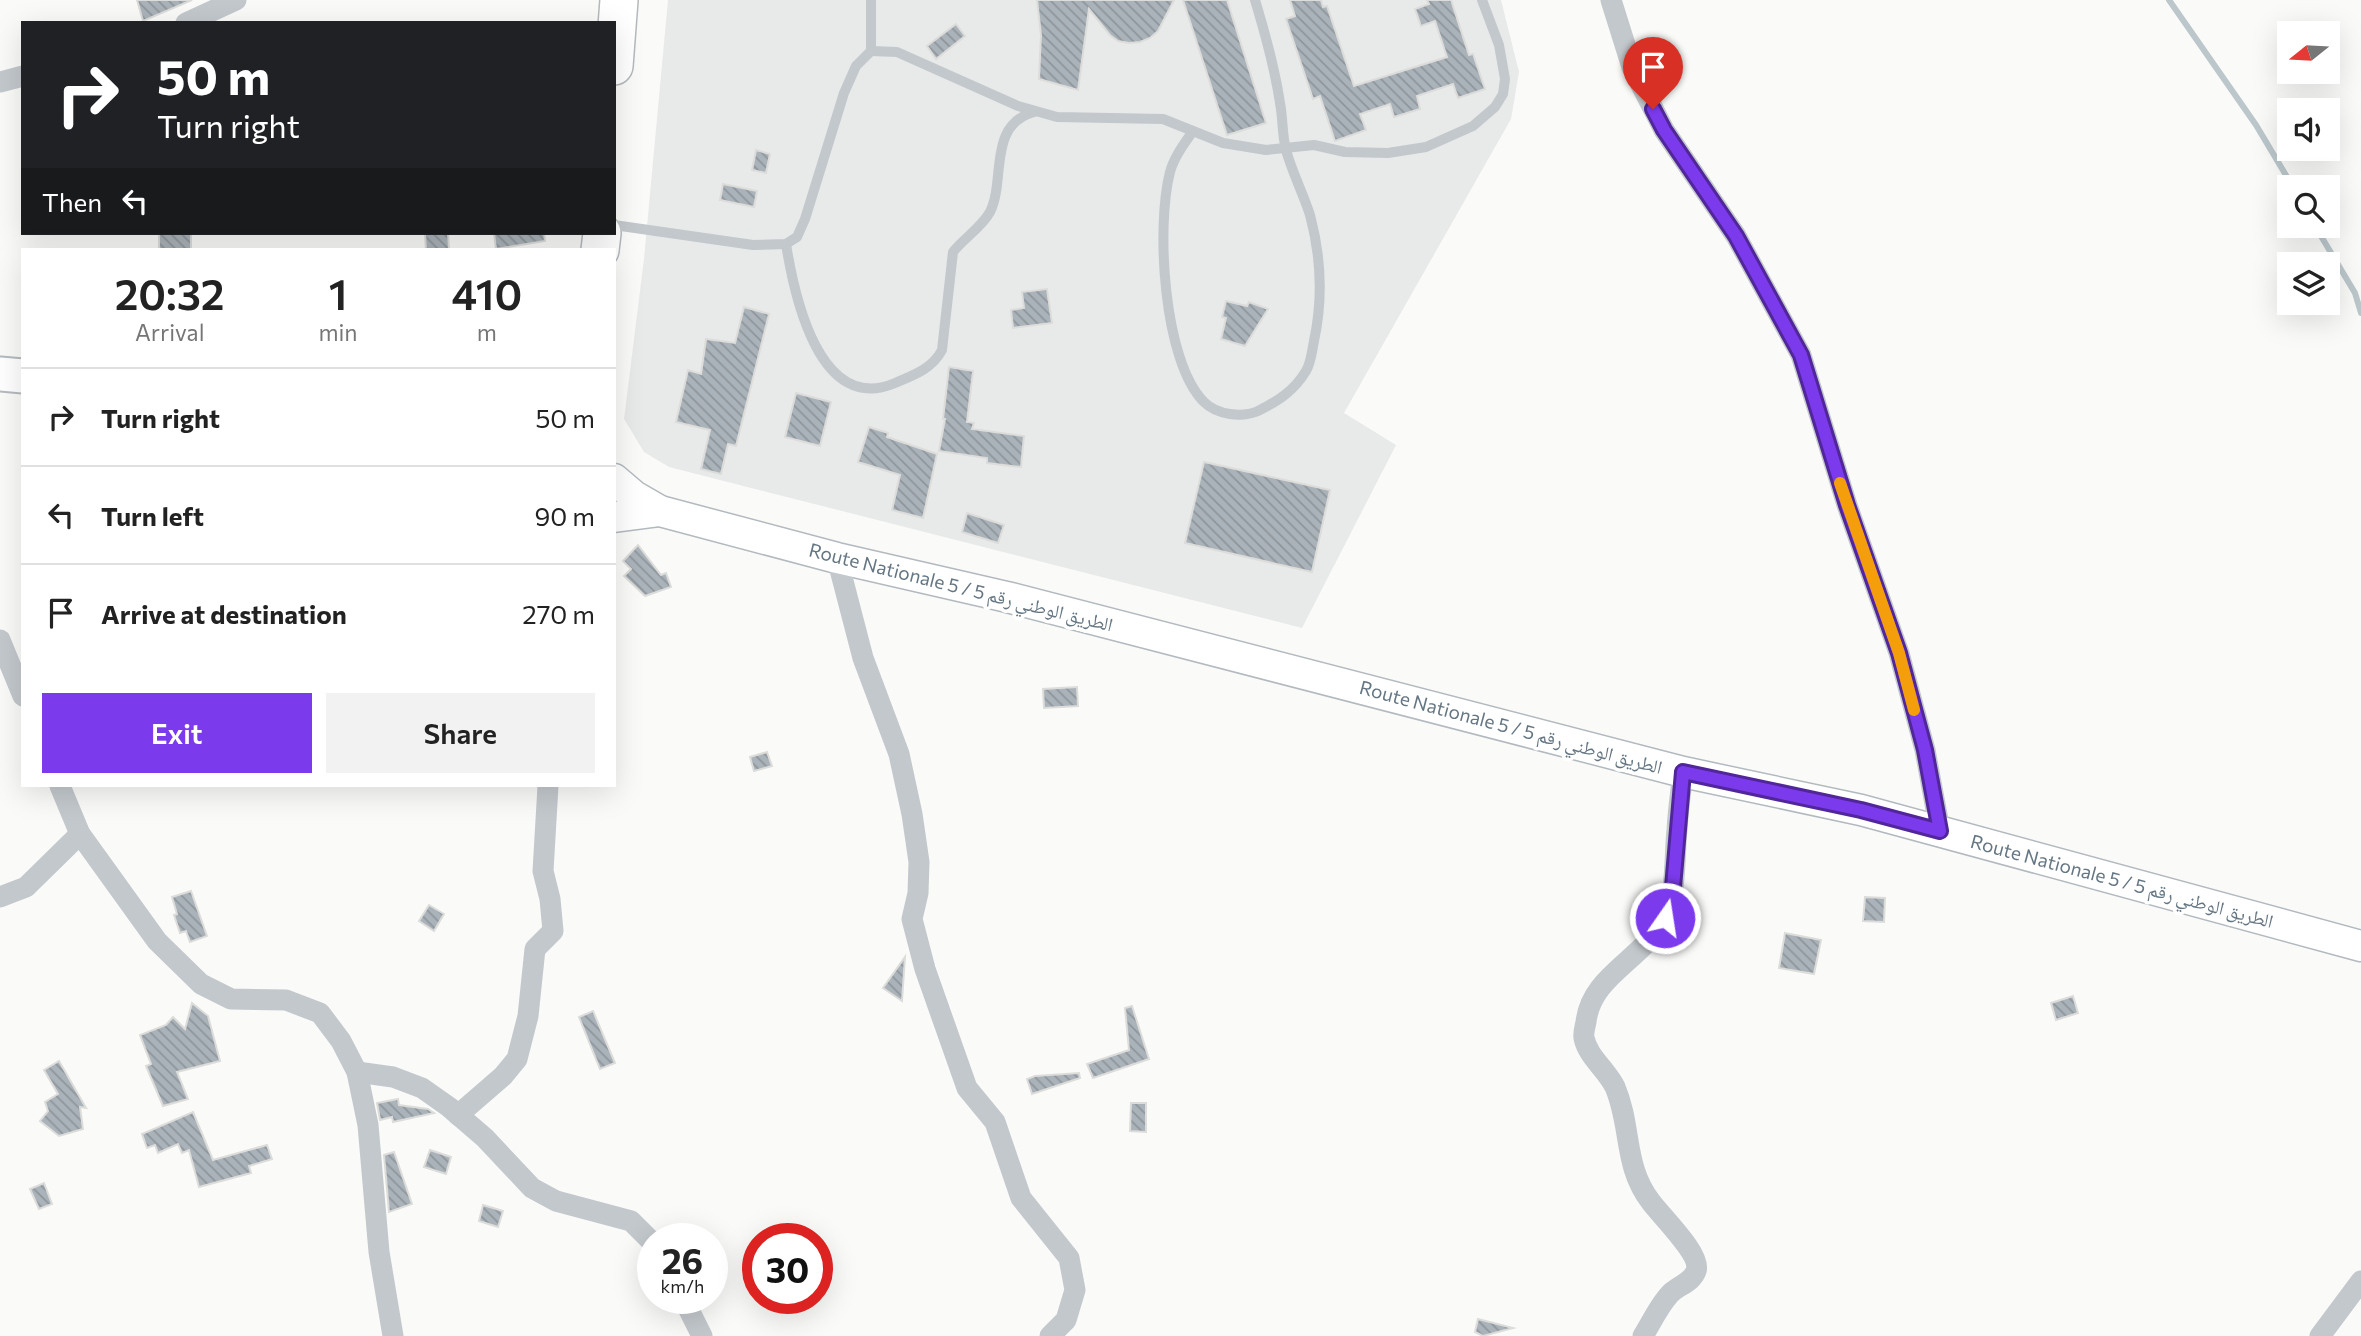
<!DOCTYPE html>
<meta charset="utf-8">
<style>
:root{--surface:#fff;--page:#f2f2f2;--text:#222;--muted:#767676;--line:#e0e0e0;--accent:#7c3aed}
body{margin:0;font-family:Commissioner,"Noto Naskh Arabic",sans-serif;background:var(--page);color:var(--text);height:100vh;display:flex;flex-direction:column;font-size:26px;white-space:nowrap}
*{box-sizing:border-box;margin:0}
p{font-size:23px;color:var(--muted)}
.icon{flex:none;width:38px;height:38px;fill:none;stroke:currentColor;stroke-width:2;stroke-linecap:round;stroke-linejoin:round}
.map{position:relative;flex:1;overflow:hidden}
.details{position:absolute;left:21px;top:248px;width:595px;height:539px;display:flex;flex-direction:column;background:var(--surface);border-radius:0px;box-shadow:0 7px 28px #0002}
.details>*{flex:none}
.banner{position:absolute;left:21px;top:21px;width:595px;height:214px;border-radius:0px;box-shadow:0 7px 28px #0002;background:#202124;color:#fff;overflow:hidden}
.needle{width:46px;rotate:252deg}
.controls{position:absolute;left:2277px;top:21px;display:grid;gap:14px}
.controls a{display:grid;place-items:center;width:63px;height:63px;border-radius:0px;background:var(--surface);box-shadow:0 7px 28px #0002;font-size:35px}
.speed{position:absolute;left:637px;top:1223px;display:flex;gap:14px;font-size:35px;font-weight:700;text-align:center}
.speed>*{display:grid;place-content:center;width:91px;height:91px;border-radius:50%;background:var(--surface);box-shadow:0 7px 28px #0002;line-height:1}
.speed small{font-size:18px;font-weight:400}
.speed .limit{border:10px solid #d22;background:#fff;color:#111}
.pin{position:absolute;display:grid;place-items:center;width:60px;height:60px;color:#fff;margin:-72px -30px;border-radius:50% 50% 50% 0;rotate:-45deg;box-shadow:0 0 7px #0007}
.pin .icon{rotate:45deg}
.me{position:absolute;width:77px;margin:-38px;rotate:13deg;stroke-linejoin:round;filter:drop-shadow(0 0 5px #0008)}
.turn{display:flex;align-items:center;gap:24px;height:147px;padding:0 21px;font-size:32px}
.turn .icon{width:91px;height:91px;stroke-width:2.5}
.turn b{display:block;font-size:49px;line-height:60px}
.then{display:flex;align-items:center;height:66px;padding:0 21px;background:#0003;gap:14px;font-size:26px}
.eta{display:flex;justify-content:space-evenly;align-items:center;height:119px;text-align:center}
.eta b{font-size:42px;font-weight:600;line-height:49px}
.primary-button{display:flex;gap:14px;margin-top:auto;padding:14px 21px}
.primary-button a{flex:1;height:80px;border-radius:0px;background:var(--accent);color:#fff;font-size:28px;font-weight:600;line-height:80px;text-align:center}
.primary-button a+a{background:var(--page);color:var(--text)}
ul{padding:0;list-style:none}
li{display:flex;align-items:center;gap:21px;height:98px;padding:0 21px;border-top:2px solid var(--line)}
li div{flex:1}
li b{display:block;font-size:26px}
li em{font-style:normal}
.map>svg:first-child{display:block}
.built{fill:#e8e9e9}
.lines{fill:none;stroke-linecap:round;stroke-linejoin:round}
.stream{stroke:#bbc7cb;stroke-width:6}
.building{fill:url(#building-back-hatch);stroke:#dcdcda;stroke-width:2}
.secondary-casing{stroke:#b3babf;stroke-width:33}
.primary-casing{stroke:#b5babe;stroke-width:37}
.highway-casing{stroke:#b4b9bd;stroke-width:40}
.lane{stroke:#c3c8cc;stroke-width:10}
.street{stroke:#c3c8cc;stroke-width:21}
.secondary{stroke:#fff;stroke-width:30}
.primary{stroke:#fff;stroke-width:33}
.highway{stroke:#fff;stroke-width:37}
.route-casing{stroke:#51269a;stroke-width:18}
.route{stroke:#7c3aed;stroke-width:12}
.slow{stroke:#f59e0b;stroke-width:12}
.labels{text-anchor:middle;stroke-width:7;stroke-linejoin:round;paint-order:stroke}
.street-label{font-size:19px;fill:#657683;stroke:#fff}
</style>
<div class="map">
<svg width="2361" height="1336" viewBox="0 0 2361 1336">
<defs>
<pattern id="building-back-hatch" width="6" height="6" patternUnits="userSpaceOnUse" patternTransform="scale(1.75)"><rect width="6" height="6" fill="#aab3b9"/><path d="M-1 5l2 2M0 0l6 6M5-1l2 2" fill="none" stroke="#8e969c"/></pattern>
</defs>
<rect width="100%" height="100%" fill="#fafaf8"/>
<!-- built -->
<path class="built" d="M668,0H1501L1519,72L1511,119L1344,413L1396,445L1302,628L669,467L644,452L624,419L644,259Z"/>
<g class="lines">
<!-- stream -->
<g class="stream">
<path d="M2169,0L2256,125L2293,187"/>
<path d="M2315,226L2355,293L2361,313"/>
</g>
</g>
<!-- building -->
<g class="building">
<path d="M137,0H192L143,21Z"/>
<path d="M1037,0H1174L1158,31L1150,38L1140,42L1129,43L1118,41L1110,35L1089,9L1078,90L1039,79L1041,35Z"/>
<path d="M1183,0H1227L1266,123L1227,135Z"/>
<path d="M1290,0H1321L1323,7L1327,6L1354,86L1447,57L1435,21L1421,26L1415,9L1429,4L1427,0H1451L1469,55L1473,54L1485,89L1458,98L1453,84L1417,96L1420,109L1394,117L1390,104L1360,114L1366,130L1335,141L1320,96L1313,99L1286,19L1295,16Z"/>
<path d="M956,24L965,36L936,59L927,46Z"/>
<path d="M756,150L770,154L766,173L752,170Z"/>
<path d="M723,184L757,191L754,207L720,200Z"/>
<rect x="159" y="233" width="32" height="17"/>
<path d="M425,233H448L449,249L426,250Z"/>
<path d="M494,233H544L545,241L496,249Z"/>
<path d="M1047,289L1052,323L1013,328L1011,310L1024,308L1022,292Z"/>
<path d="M1226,301L1247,306L1249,302L1268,309L1245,346L1221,339L1226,318L1222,317Z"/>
<path d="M744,307L769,314L736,446L728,444L721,474L701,469L710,430L676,422L688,370L701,374L706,339L735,343Z"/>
<path d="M949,367L973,371L967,422L974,423L972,429L1024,436L1021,467L987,463V458L939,451L945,419H943Z"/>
<path d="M796,393L831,402L820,446L785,437Z"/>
<path d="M869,427L888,433L887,437L937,454L923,518L892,510L900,475L858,462Z"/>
<path d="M1204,462L1330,490L1312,572L1185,543Z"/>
<path d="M967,513L1004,525L998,543L962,532Z"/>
<path d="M638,545L661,575L666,573L671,587L645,596L624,576L631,569L623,561Z"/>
<path d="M1077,687L1078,706L1044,708L1043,689Z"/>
<path d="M767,752L772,766L754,771L750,757Z"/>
<path d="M191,891L207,936L190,942L186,931L180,933L174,915L177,914L172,897Z"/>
<path d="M1865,897L1885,898L1884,922L1863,921Z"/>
<path d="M429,905L444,914L434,931L419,921Z"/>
<path d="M1785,933L1821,940L1814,974L1779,968Z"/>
<path d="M905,957L902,1001L883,988Z"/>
<path d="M2073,996L2078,1013L2056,1020L2051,1003Z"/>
<path d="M192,1003L208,1016L220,1061L177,1072L188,1099L163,1106L146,1066L151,1064L140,1035L166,1025L173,1017L185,1029Z"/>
<path d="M1132,1006L1149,1059L1093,1078L1087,1064L1129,1050L1125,1008Z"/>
<path d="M593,1011L615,1063L600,1069L579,1017Z"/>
<path d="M59,1061L86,1108L80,1107L83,1129L59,1136L40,1121L48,1111L45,1102L58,1094L44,1070Z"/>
<path d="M1079,1073L1080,1078L1032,1094L1027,1079L1035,1076Z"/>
<path d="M398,1099L399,1105L428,1109L434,1113L393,1122L392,1117L380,1120L377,1103Z"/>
<path d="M1131,1103H1146V1132L1130,1131Z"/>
<path d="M193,1112L213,1160L267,1145L272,1159L249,1166L251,1173L199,1187L189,1150L182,1153L178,1144L158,1153L155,1145L147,1148L142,1134Z"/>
<path d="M430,1150L451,1157L446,1174L424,1167Z"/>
<path d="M394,1152L412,1204L389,1212L384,1155Z"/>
<path d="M44,1183L52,1204L39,1209L30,1189Z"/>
<path d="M483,1205L503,1211L498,1227L479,1221Z"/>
<path d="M1478,1319L1513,1328L1483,1336L1475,1332Z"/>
</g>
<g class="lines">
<!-- secondary casing -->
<g class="secondary-casing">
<g id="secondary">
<path d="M614,479L634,496L660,511L837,558L1007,597L1683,772L1861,810L2361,946"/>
<path d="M614,517L660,511"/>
</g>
</g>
<!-- primary casing -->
<g class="primary-casing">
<path id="primary" d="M0,374L23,376"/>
</g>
<!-- highway casing -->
<g class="highway-casing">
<g id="highway">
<path d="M614,66L619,0"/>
<path d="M600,250L602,233"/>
</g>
</g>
<!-- lane -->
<g class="lane">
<path d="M871,51L897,52L1018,106L1057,117L1163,119L1223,143L1266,150L1314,145L1345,152L1388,153L1426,147L1473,126L1495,107L1503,94L1505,79L1499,45L1482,0"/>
<path d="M1193,131C1184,144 1174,157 1170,172C1156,226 1163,361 1204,402C1217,415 1242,418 1258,411C1278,401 1294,391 1306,371C1311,363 1312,351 1314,341C1323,299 1321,256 1310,215C1303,193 1292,172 1286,150C1282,135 1283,118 1280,103C1275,69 1265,33 1255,0"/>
<path d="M614,225L753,245L786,244L797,237L805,219L844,93L856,66L871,51V0"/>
<path d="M786,244C794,294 819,416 895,383C914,375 932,369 942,350L953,252C964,238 981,228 990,212C1006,180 987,125 1034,112"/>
</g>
<!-- street -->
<g class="street">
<path d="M1611,0L1632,67L1664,130L1736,236L1801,355L1847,505L1899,653L1925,750L1940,831"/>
<path d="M186,23L236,0"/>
<path d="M0,82L23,76"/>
<path d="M837,558L863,658L899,754L912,814L919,862L918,893L912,919L925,969L967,1088L995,1122L1021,1198L1069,1258L1075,1290L1066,1320L1050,1336"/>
<path d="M0,640L23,696"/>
<path d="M60,786L80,834L157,941L201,984L231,999L286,1000L320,1013L341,1041L357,1072L368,1125L379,1252L393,1336"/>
<path d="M0,897L26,887L80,834"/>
<path d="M357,1072L393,1077L422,1088L449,1107L485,1138L532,1188L556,1201L631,1221L653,1243"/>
<path d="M458,1115L503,1076L517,1059L528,1016L535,949L553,931L550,899L543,871L548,786"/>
<path d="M683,1298L702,1336"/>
<path d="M1643,1336C1652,1322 1660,1303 1672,1292C1680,1285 1692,1282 1696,1271C1702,1255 1662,1217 1651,1202C1623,1166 1632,1127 1615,1087C1607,1070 1588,1057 1584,1038C1583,1033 1585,1027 1586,1022C1591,975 1644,959 1664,919C1677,893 1674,858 1677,830C1678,810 1681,791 1683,772"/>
<path d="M2320,1336L2361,1281"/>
</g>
<!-- secondary -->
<use href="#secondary" class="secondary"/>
<!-- primary -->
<use href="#primary" class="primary"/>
<!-- highway -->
<use href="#highway" class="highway"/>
</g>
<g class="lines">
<!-- route casing -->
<g class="route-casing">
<path id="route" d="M1653,109L1664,130L1736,236L1801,355L1847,505L1899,653L1925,750L1940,831L1861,810L1683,772L1673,887L1665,918"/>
</g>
<!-- route -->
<use href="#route" class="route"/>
<!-- slow -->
<path class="slow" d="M1840,483L1899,653L1914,710"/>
</g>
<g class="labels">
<!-- street labels -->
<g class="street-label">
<text transform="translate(961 587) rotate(14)" y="7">Route Nationale 5 / الطريق الوطني رقم 5</text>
<text transform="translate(1511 727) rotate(15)" y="7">Route Nationale 5 / الطريق الوطني رقم 5</text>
<text transform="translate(2122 881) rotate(15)" y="7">Route Nationale 5 / الطريق الوطني رقم 5</text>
</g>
</g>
</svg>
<div class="controls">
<a><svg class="needle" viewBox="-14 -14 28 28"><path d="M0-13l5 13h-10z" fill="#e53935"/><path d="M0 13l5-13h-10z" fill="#767676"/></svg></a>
<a><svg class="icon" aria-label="sound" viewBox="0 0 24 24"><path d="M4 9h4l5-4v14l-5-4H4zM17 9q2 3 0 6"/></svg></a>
<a><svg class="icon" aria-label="search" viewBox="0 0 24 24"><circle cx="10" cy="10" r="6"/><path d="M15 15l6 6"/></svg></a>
<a><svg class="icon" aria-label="layers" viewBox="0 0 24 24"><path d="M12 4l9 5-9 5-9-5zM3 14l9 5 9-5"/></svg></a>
</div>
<div class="speed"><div>26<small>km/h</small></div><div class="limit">30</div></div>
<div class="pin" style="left:1653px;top:109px;background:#d93025"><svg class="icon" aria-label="arrive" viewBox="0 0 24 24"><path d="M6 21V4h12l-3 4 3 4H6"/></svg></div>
<svg class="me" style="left:1665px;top:918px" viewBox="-20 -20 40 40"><circle r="17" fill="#7c3aed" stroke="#fff" stroke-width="3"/><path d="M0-11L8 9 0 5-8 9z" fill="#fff"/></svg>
<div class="banner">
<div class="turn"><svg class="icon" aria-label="right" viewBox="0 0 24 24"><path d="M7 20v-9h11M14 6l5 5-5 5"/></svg><div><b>50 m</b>Turn right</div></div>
<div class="then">Then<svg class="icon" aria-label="left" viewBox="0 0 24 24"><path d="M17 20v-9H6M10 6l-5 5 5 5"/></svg></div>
</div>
<section class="details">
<div class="eta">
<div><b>20:32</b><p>Arrival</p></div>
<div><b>1</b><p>min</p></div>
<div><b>410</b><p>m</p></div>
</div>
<ul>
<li><svg class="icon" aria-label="right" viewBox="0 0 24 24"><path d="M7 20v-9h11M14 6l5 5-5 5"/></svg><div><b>Turn right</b></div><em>50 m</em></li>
<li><svg class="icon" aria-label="left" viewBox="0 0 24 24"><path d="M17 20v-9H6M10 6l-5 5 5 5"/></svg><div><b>Turn left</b></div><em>90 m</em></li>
<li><svg class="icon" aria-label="arrive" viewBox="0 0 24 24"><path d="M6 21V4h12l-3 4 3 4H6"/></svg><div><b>Arrive at destination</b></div><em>270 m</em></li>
</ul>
<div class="primary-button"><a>Exit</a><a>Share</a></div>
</section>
</div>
